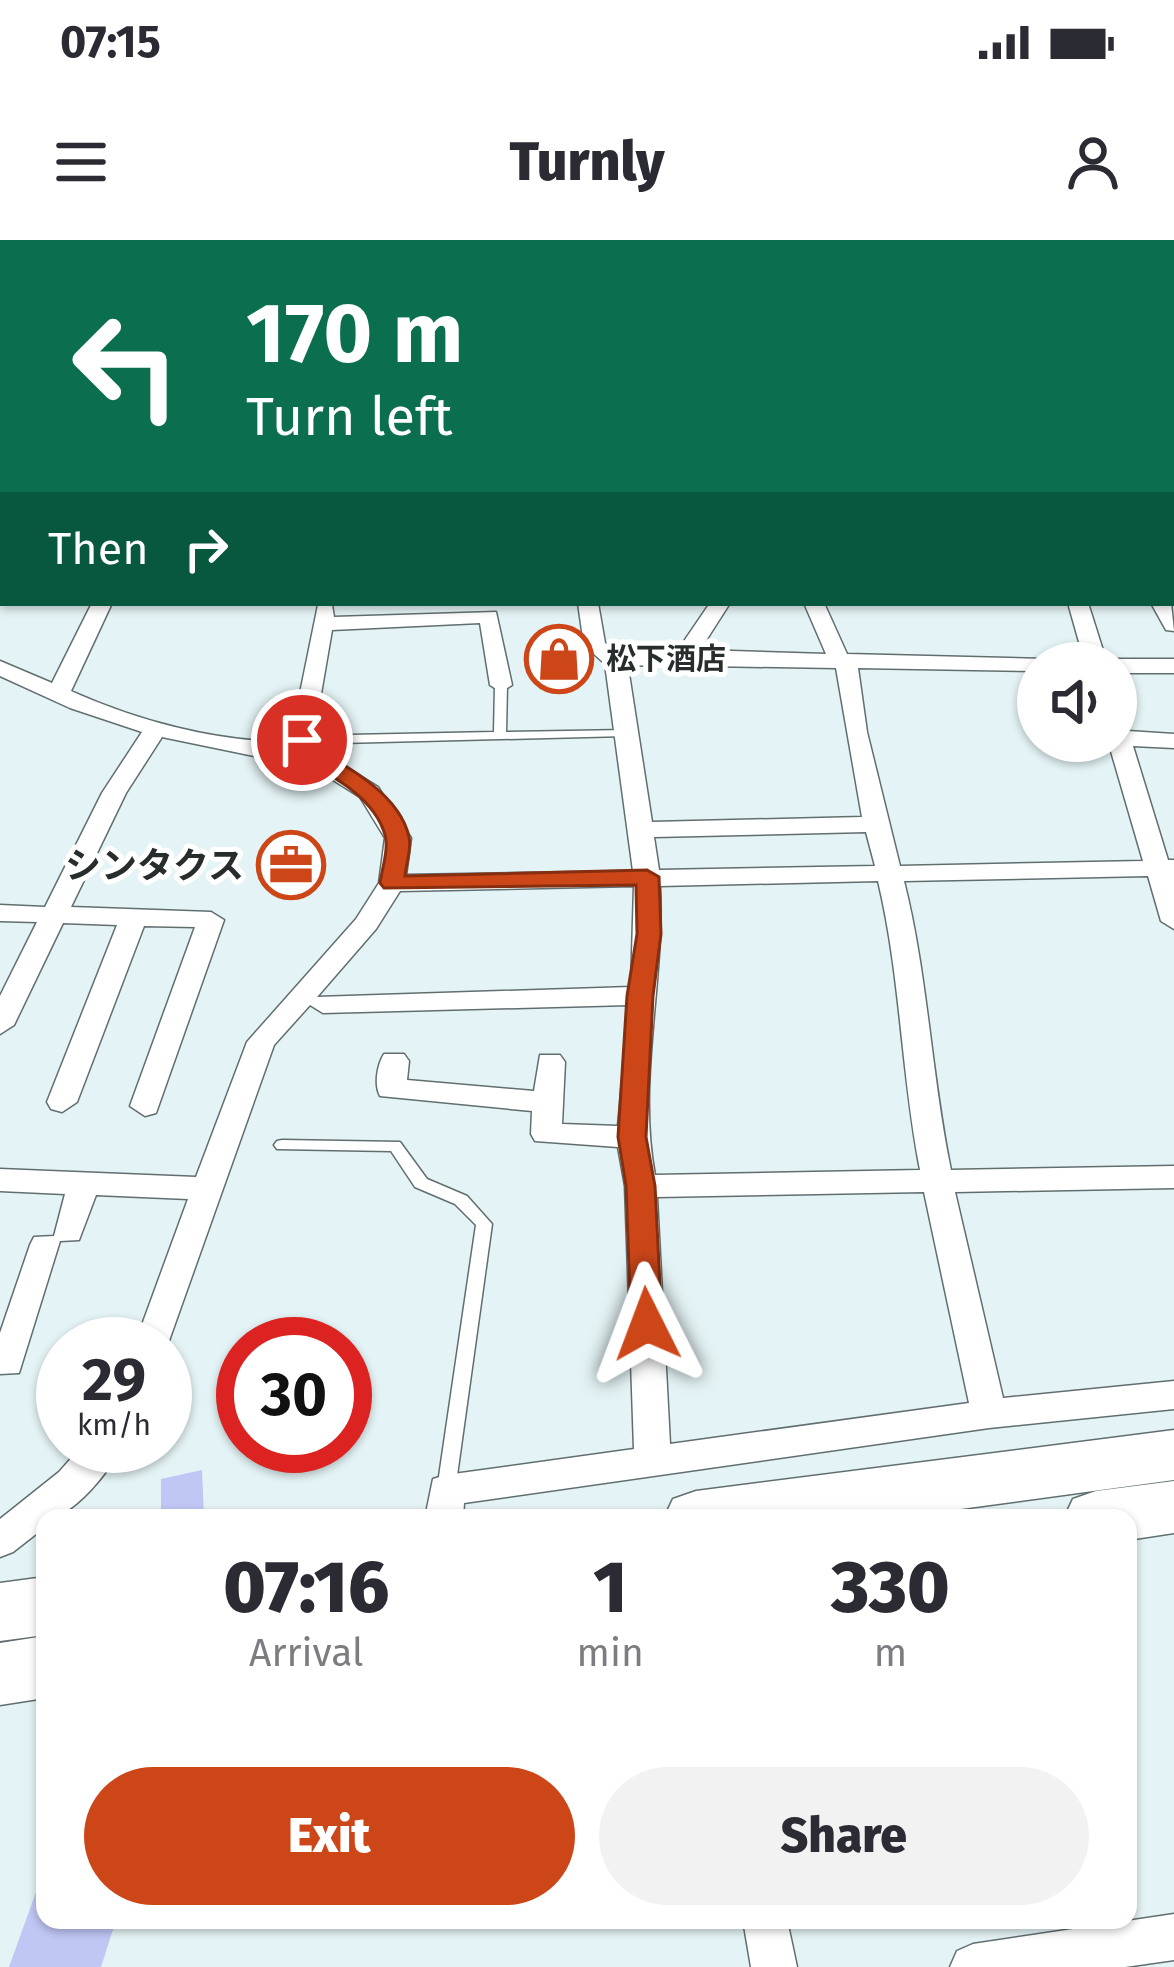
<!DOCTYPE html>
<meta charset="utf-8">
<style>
:root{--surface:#fff;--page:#f2f2f3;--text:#2b2b33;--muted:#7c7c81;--accent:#cd4618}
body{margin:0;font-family:"Fira Sans","Noto Sans JP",sans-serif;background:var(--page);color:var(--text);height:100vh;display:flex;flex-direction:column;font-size:45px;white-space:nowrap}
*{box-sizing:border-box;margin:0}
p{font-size:39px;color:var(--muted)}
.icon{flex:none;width:66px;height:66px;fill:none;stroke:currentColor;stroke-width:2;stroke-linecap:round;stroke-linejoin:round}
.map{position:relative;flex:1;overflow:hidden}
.drawer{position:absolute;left:36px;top:1269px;width:1101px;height:420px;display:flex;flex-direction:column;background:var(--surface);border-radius:24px;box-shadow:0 3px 9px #0004}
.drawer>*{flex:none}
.hud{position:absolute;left:0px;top:0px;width:1176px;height:366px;box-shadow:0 3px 9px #0004;background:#0b6e4f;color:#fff;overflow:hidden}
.tools{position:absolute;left:1017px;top:402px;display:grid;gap:24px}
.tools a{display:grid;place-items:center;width:120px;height:120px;border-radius:50%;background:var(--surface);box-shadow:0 3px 9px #0004;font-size:60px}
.speed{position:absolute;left:36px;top:1077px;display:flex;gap:24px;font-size:60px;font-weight:700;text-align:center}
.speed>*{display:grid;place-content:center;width:156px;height:156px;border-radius:50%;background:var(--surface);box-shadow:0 3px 9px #0004;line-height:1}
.speed small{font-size:30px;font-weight:400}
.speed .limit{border:18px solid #d22;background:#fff;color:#111}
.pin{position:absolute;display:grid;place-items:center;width:102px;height:102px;color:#fff;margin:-51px;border:6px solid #fff;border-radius:50%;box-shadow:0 3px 12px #0007}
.me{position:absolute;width:132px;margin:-66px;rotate:357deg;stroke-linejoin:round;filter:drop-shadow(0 0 9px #0008)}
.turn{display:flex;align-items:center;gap:42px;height:252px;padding:0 48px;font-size:54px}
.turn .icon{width:156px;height:156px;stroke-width:2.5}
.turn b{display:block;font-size:84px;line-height:102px}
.then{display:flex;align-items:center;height:114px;padding:0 48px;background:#0003;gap:24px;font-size:45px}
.eta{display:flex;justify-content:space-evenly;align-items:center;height:204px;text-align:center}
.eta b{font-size:72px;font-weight:800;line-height:84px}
.action{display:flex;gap:24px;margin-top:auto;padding:24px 48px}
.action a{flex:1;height:138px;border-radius:72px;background:var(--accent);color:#fff;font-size:48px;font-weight:800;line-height:138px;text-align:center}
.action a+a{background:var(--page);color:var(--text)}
.status{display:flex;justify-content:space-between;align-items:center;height:84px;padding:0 60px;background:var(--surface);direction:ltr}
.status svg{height:33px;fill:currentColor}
header{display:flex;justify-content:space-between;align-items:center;height:156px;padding:0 48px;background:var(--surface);font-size:54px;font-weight:800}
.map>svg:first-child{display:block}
.water{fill:#c0c7f5}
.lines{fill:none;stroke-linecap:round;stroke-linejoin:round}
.lane-casing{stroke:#616e70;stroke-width:3}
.street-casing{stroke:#616e70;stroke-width:3}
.primary-casing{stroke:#616e70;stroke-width:3}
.path{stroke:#a0acad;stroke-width:3;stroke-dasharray:3 3;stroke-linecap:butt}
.lane{fill:#fff;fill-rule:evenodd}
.street{fill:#fff;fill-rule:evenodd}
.primary{fill:#fff;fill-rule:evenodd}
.wall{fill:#5f6a66}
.route{fill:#cd4618;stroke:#852e10;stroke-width:3}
.labels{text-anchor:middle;stroke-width:10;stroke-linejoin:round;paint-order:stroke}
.far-poi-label{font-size:30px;font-weight:bold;fill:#272c2d;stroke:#fff;text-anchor:start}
.poi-label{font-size:36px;font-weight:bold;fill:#272c2d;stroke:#fff;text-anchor:end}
</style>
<div class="status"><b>07:15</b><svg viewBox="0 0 49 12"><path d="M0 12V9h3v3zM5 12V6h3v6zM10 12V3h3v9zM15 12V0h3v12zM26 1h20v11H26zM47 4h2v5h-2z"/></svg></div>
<header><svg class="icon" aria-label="menu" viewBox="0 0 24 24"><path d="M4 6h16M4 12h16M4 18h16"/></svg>Turnly<svg class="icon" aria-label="person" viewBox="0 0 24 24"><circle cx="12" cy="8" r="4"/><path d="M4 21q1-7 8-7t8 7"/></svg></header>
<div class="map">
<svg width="1174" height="1727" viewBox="0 0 1174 1727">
<rect width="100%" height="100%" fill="#e4f3f5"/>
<!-- water -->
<g class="water">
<path d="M202,1230L204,1278H161V1239Z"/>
<path d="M45,1627V1680H116L101,1727H9Z"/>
</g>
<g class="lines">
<!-- lane casing -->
<g class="lane-casing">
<g id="lane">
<path d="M501,442L507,445L506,492L626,490L632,493L626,496L301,504L295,500L301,496L494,492L495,445Z"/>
<path d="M282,900L400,902L427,939L467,956L492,984L455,1250L453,1255L446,1258L439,1255L437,1250L476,985L455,964L415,947L391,911L277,909L274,905L277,901Z"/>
</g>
</g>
<!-- street casing -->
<g class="street-casing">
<g id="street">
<path d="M188,0H211L213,3H190Z"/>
<path d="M417,0H469L471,3H419Z"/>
<rect x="1074" y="0" width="14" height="3"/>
<path d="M0,33H3L0,44Z"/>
<rect x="1173" y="89" width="1" height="10"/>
<rect x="0" y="130" width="3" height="10"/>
<rect x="0" y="159" width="3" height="10"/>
<rect x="1173" y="188" width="1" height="10"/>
<rect x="0" y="209" width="3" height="14"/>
<rect x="0" y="267" width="3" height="12"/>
<rect x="1173" y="285" width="1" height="12"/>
<path d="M3,327V339L0,340V328Z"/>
<path d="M92,363H112L71,451C138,481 216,502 290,502L318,365H332L334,377L496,372L512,445L501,452L490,445L480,383L332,390L312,506L378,547L411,598L406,635L633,631L605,424L584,405L578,363H598L605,403L621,415L680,407L710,363H730L700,410L826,414L804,363H824L847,414L1046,419L1048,423H1038V431L858,428L867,492L900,626L1143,621L1108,501H1116V482L1128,491L1174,494V508L1133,506L1168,620H1174V689L1161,681L1148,636L904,641C928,736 931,834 951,930L1174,926V948L955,952L1003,1158L1174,1141V1169L989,1188L464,1263L463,1278H425L433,1239L446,1235L634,1209L625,946L618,907L535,901L531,894L532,871L380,856C374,845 377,825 384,814H404L409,821L407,840L534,851L540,815H560L565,822L562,884L618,886L629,765L323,773L310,765L274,805L165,1112V1104H135L188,959L96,955L79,1000L60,1001L19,1133L0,1134V1093L30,1005L34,997L54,996L65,954L0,951V929L196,937L247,802L356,679L379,643L385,598L360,557L295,516H254L162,497L126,553L71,667L211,672L224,680L156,873L145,876L130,866L195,687L144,686L77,862L62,872L51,869L47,862L117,685L63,683L14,785L0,794V756L37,682L0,681V665L45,667L102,553L142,492L70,468L0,436V421L52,443ZM686,420L705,426L836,428L862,577L652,582L628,427ZM866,592L875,626L659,630L654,597ZM878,641C901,737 901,834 920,930L655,935C637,841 665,741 660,646ZM634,646L631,747L317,757L376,689L400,651ZM924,952L969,1163L670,1204L657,957Z"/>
<path d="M1068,363H1088L1107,423H1085Z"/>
<path d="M1151,363H1171L1174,391L1166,390Z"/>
<path d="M1116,419H1174V433H1116V423H1107Z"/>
<path d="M82,1206H122C110,1230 74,1278 45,1278V1287L13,1312L0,1317V1279L59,1232Z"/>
<path d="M1174,1674V1720L1125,1727H950L957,1711L973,1704Z"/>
<path d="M743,1680H787L797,1727H751Z"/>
</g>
</g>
<!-- primary casing -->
<g class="primary-casing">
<g id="primary">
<path d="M1174,1190V1240L894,1278H664L673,1259L696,1251Z"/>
<path d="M1174,1241V1293L1128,1300V1278H1064L1073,1259L1096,1251Z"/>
<path d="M45,1337V1395L0,1401V1343Z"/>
<path d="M45,1396V1458L0,1465V1403Z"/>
</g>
</g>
<!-- path -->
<g class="path">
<path d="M110,0L128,3"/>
<path d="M146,3L164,0"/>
</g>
<!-- lane -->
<use href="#lane" class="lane"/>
<!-- street -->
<use href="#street" class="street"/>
<!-- primary -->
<use href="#primary" class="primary"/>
</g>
<!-- wall -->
<rect class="wall" x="647" y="0" width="146" height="3"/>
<!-- route -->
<path class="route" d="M302,493L309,495L311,506C345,525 400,554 409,597C412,608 406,624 405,636L647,630L659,637L661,694L653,756L646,897L655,946L662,1084L658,1093H636L631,1084L626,946L618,897L627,756L637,694L636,645L384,648L380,643C382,629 389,608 385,595C374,555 325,532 292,513L291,500Z"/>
<!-- icons -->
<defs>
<g id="shop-ring" transform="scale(3.45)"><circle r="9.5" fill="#fff" stroke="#cd4618" stroke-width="1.5"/><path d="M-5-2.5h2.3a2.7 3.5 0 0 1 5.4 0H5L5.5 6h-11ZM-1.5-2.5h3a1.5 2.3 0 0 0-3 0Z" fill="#cd4618"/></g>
<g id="office-ring" transform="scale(3.45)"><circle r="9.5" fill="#fff" stroke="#cd4618" stroke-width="1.5"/><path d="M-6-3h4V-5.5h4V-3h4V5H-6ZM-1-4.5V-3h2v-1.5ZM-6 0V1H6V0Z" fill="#cd4618"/></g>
</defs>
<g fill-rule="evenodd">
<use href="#shop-ring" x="559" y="419"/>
<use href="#office-ring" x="291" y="625"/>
</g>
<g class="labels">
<!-- far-poi labels -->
<g class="far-poi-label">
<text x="606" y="429">松下酒店</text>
</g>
<!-- poi labels -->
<g class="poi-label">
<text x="244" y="638">シンタクス</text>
</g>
</g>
</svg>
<div class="tools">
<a><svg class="icon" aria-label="sound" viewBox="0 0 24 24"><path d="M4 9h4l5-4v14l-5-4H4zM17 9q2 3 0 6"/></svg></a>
</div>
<div class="speed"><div>29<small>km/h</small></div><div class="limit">30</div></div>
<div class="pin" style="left:302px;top:500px;background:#d93025"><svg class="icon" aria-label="arrive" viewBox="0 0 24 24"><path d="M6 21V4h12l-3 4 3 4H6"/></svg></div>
<svg class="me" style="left:647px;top:1084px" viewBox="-20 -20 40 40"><path d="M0-17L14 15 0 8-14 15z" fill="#cd4618" stroke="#fff" stroke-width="4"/></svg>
<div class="hud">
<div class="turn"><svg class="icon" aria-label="left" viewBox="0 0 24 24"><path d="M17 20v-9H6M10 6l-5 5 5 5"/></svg><div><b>170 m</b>Turn left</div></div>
<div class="then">Then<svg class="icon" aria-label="right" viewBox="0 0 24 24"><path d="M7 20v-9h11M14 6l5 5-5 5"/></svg></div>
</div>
<section class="drawer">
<div class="eta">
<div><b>07:16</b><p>Arrival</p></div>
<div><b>1</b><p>min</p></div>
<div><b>330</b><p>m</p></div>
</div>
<div class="action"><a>Exit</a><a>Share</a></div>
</section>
</div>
